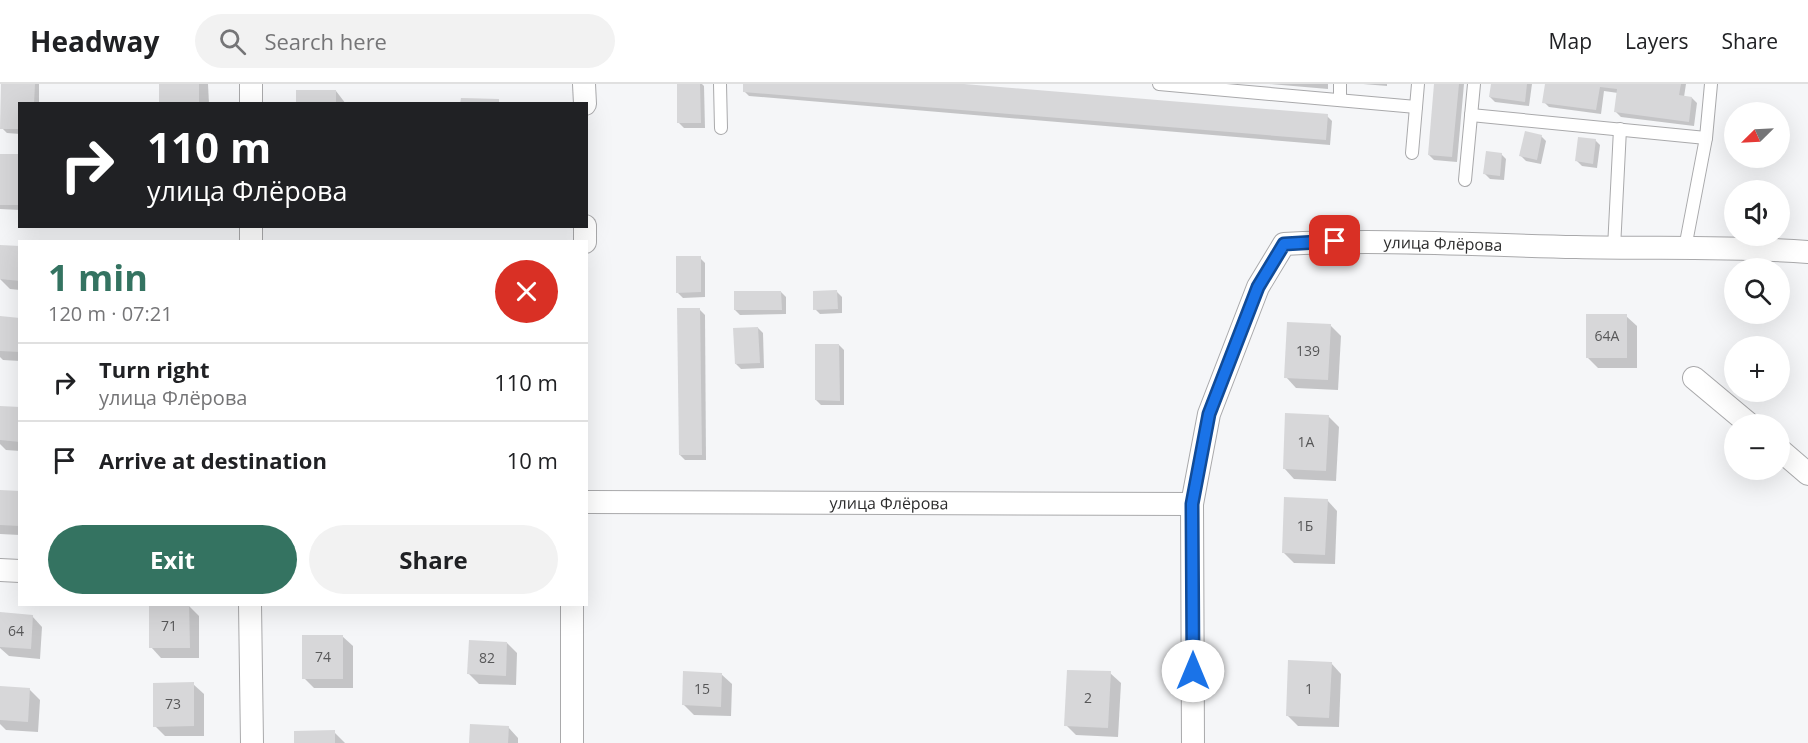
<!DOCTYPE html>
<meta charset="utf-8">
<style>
:root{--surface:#fff;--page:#f2f2f2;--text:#202124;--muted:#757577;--line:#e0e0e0;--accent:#347361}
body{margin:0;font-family:"Open Sans",sans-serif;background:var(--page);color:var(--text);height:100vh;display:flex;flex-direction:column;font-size:22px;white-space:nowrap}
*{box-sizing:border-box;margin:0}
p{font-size:20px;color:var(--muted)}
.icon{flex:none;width:33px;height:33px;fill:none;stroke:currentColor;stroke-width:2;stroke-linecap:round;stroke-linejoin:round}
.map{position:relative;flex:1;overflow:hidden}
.drawer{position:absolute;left:18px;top:156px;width:570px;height:366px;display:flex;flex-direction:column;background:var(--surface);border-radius:0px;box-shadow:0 6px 24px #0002}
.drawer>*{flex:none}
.top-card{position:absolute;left:18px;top:18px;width:570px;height:126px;border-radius:0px;box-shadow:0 6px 24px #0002;background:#202124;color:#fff;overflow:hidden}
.needle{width:39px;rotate:246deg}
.fabs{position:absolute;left:1724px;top:18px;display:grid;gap:12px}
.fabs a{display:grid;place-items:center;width:66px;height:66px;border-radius:50%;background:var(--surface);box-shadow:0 6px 24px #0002;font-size:30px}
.pin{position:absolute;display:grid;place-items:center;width:51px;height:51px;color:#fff;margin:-26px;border-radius:12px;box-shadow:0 3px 9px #0006}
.me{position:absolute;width:66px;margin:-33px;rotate:0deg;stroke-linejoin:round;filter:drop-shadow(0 0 4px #0008)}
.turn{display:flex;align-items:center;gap:21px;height:126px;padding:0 30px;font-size:27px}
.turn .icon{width:78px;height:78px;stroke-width:2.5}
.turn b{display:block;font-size:42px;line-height:51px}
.round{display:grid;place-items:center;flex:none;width:63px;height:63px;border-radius:32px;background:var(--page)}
.headline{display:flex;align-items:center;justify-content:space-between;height:102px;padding:0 30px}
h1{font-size:36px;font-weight:700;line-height:45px;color:var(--accent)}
.cta{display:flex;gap:12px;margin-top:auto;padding:12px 30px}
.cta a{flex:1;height:69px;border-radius:36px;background:var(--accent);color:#fff;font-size:24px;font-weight:700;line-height:69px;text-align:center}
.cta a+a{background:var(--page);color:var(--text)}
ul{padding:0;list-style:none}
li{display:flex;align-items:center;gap:18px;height:78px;padding:0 30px;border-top:2px solid var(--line)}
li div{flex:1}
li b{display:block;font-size:22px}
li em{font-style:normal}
header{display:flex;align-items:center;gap:36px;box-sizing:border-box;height:84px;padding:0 30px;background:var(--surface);border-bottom:2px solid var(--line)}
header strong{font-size:28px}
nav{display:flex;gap:33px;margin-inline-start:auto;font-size:21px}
.search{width:420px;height:54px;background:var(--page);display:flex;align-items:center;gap:15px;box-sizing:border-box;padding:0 21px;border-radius:33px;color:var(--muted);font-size:22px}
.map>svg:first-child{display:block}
.shadow{fill:#0003}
.building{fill:#d7d7d9}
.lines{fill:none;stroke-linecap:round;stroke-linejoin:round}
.lane-casing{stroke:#a9a9ab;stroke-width:14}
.street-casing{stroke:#a9a9ab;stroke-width:24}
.lane{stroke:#fff;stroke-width:12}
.street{stroke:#fff;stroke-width:22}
.route-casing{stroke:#114b97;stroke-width:15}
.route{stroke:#1a73e8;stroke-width:10}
.labels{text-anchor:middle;stroke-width:5;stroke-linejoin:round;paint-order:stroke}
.number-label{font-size:14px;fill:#575758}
.street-label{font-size:16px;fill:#2c2c2d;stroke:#fff}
</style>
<header>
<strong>Headway</strong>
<div class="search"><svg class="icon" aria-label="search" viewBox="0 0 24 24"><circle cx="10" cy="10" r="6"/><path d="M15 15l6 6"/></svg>Search here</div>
<nav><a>Map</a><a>Layers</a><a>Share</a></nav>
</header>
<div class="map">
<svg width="1808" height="659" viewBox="0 0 1808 659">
<rect width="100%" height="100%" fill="#f5f6f8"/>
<!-- shadow -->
<g class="shadow">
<path d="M2,0H39V20H20V50L7,49L2,44Z"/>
<path d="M160,0H208L209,20H160Z"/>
<path d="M678,0H702L704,2L705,44H684L679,39Z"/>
<path d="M745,0H945L1327,32L1332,37L1330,61L749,12L744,7Z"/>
<path d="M1269,0H1328V5Z"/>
<path d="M1363,0H1387V2Z"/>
<path d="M1436,0H1464L1457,78L1434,76L1429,71Z"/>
<path d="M1492,0H1532L1529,22L1495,18L1490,13Z"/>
<path d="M1546,0H1686L1684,13L1692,14L1697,19L1694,42L1621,33L1616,28L1618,9L1604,7L1601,30L1549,23L1544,18Z"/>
<path d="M336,7L346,20H297Z"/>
<path d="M1541,52L1546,57L1541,80L1526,77L1521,72Z"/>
<path d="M1595,56L1600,61L1597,84L1582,82L1577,77Z"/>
<path d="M1501,70L1506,75L1504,96L1490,95L1485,90Z"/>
<path d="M0,71L20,72V126L0,125Z"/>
<path d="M20,163V206L10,205L0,195Z"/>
<path d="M700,174L705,179V213L683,214L678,209Z"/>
<path d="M781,208L786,213V230L740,231L735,226Z"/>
<path d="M837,208L842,213V229L820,230L815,225Z"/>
<path d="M700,226L705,231L706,376H685L680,371Z"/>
<path d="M1626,232L1637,242V284H1598L1588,274Z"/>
<path d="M0,234L20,235V277L3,276L0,273Z"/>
<path d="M1330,241L1341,252L1338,306L1296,304L1286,293Z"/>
<path d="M758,244L763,249L764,284L741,285L736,280Z"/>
<path d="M839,261L844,266V321H821L816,316Z"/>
<path d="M0,323L20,325V367L6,366L0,360Z"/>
<path d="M1328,332L1339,343L1336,397L1294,395L1284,384Z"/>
<path d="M0,408L20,409V451L0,450Z"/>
<path d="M1327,416L1337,427L1335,480L1294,479L1283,468Z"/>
<path d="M189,522L199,532V574H161L151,563Z"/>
<path d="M0,530L32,532L42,543L40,575L9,572L0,564Z"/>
<path d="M342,552L353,562V604H314L304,594Z"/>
<path d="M507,559L517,569L516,601L479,600L469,590Z"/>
<path d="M1331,579L1341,590L1339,643L1298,642L1287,631Z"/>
<path d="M1110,589L1121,599L1118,653L1076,651L1066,641Z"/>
<path d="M721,590L732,600L731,632L694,631L684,621Z"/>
<path d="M193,600L204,610V652H165L155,642Z"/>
<path d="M0,603L29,605L40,616L38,648L6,646L0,640Z"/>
<path d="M508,643L518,654V659H471Z"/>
<path d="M334,648L345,659H296Z"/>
</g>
<!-- building -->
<g class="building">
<path d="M1,0H35L34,20H20V45H0Z"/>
<rect x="159" y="0" width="40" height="20"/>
<path d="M677,0H700L701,39H677Z"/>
<path d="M743,0H964L1328,30L1326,56L743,8Z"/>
<path d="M1434,0H1459L1452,73L1428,71Z"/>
<path d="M1491,0H1527L1525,18L1489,13Z"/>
<path d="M1545,0H1681L1679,11L1692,13L1689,38L1614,28L1617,5L1600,3L1596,26L1542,19Z"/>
<rect x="296" y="6" width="40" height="14"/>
<path d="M461,14L499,15V20H460Z"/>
<path d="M1525,47L1542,51L1537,76L1519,72Z"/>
<path d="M1578,53L1596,55L1593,80L1575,77Z"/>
<path d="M1486,67L1502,69L1500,92L1483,90Z"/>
<rect x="0" y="70" width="20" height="51"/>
<path d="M0,161L20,162V197L0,195Z"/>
<path d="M676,172H701V208L676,209Z"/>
<path d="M837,206L838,225L813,226V207Z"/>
<path d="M734,207H781L782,226H734Z"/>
<path d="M677,224H700L702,371H679Z"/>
<rect x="1586" y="230" width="41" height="44"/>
<path d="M0,232L20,234V268L0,267Z"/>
<path d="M1287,238L1331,240L1328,296L1284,294Z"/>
<path d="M758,243L760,279L735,280L733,244Z"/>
<path d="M815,260H839L840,317L815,316Z"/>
<path d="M0,322L20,323V358L0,356Z"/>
<path d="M1285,329L1329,331L1326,387L1283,385Z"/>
<path d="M0,406L20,407V442L0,441Z"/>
<path d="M1284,413L1328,415L1325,471L1282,469Z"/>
<path d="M149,520H189L190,564H149Z"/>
<path d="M0,528L33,531L31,565L0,563Z"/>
<rect x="302" y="551" width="41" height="44"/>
<path d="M469,556L507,558L506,592L467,590Z"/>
<path d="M1288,576L1332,578L1329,634L1286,632Z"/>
<path d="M1067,586L1111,587L1108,644L1064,642Z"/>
<path d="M683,587L722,589L721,623L682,621Z"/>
<path d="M194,598V642L153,643V599Z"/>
<path d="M0,602L30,604L28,638L0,636Z"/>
<path d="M470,640L509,642L508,659H469Z"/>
<path d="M335,646V659H294V647Z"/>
</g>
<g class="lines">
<!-- lane casing -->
<g class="lane-casing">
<g id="lane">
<path d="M720,0L721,44"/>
<path d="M1159,0L1416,23"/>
<path d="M1340,16V0"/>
<path d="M1471,31L1706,54"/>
<path d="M1412,69L1418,0"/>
<path d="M1465,96L1474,0"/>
<path d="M1614,164L1620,45"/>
<path d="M1685,164L1706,54L1711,0"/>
</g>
</g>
<!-- street casing -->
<g class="street-casing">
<g id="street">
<path d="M584,0L585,20"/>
<path d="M251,20V0"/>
<path d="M251,158V142"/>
<path d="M585,158V142"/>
<path d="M1694,294L1749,340"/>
<path d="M1779,365L1808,390"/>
<path id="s1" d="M586,418L1192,420"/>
<path d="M0,486L20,487"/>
<path d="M250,520L252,659"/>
<path d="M572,659V520"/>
<path id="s2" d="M1193,659L1192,420L1209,330L1258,203L1284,160C1381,155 1478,161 1576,163C1653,165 1731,162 1808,168"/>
</g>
</g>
<!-- lane -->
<use href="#lane" class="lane"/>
<!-- street -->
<use href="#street" class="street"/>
</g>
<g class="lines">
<!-- route casing -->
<g class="route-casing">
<path id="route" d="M1193,587L1192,420L1209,330L1258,203L1284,160L1335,157"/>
</g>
<!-- route -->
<use href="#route" class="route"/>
</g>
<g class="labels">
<!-- number labels -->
<g class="number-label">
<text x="1607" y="257">64А</text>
<text x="1308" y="272">139</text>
<text x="1306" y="363">1А</text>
<text x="1305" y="447">1Б</text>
<text x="169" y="547">71</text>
<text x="16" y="552">64</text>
<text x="323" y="578">74</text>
<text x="487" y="579">82</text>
<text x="702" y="610">15</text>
<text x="1309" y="610">1</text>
<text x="1088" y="619">2</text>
<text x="173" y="625">73</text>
</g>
<!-- street labels -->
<g class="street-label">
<text dy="6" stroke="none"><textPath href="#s2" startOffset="676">улица Флёрова</textPath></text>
<text dy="6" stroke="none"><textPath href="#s1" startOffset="303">улица Флёрова</textPath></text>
</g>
</g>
</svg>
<div class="fabs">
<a><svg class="needle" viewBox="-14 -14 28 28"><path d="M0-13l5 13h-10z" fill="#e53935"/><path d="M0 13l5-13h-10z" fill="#757577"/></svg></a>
<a><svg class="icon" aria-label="sound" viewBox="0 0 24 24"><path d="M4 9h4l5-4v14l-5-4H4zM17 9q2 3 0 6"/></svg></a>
<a><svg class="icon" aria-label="search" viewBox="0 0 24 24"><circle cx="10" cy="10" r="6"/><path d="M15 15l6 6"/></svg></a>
<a>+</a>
<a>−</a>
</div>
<div class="pin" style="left:1335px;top:157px;background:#d93025"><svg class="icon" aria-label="arrive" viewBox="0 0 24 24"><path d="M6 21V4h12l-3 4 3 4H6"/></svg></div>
<svg class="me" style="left:1193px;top:587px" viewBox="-20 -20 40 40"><circle r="19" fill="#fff"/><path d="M0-13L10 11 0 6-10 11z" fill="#1a73e8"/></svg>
<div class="top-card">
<div class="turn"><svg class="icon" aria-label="right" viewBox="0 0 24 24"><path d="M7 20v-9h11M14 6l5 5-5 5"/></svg><div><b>110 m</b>улица Флёрова</div></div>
</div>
<section class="drawer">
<div class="headline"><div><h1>1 min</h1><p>120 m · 07:21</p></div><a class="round" style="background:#d93025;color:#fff"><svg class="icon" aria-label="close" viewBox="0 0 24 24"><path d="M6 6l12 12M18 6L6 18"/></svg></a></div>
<ul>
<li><svg class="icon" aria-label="right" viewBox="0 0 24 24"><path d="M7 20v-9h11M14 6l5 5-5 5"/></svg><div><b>Turn right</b><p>улица Флёрова</p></div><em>110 m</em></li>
<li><svg class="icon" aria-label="arrive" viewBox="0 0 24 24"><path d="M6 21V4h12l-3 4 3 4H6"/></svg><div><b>Arrive at destination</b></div><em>10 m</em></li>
</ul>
<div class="cta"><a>Exit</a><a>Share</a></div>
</section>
</div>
